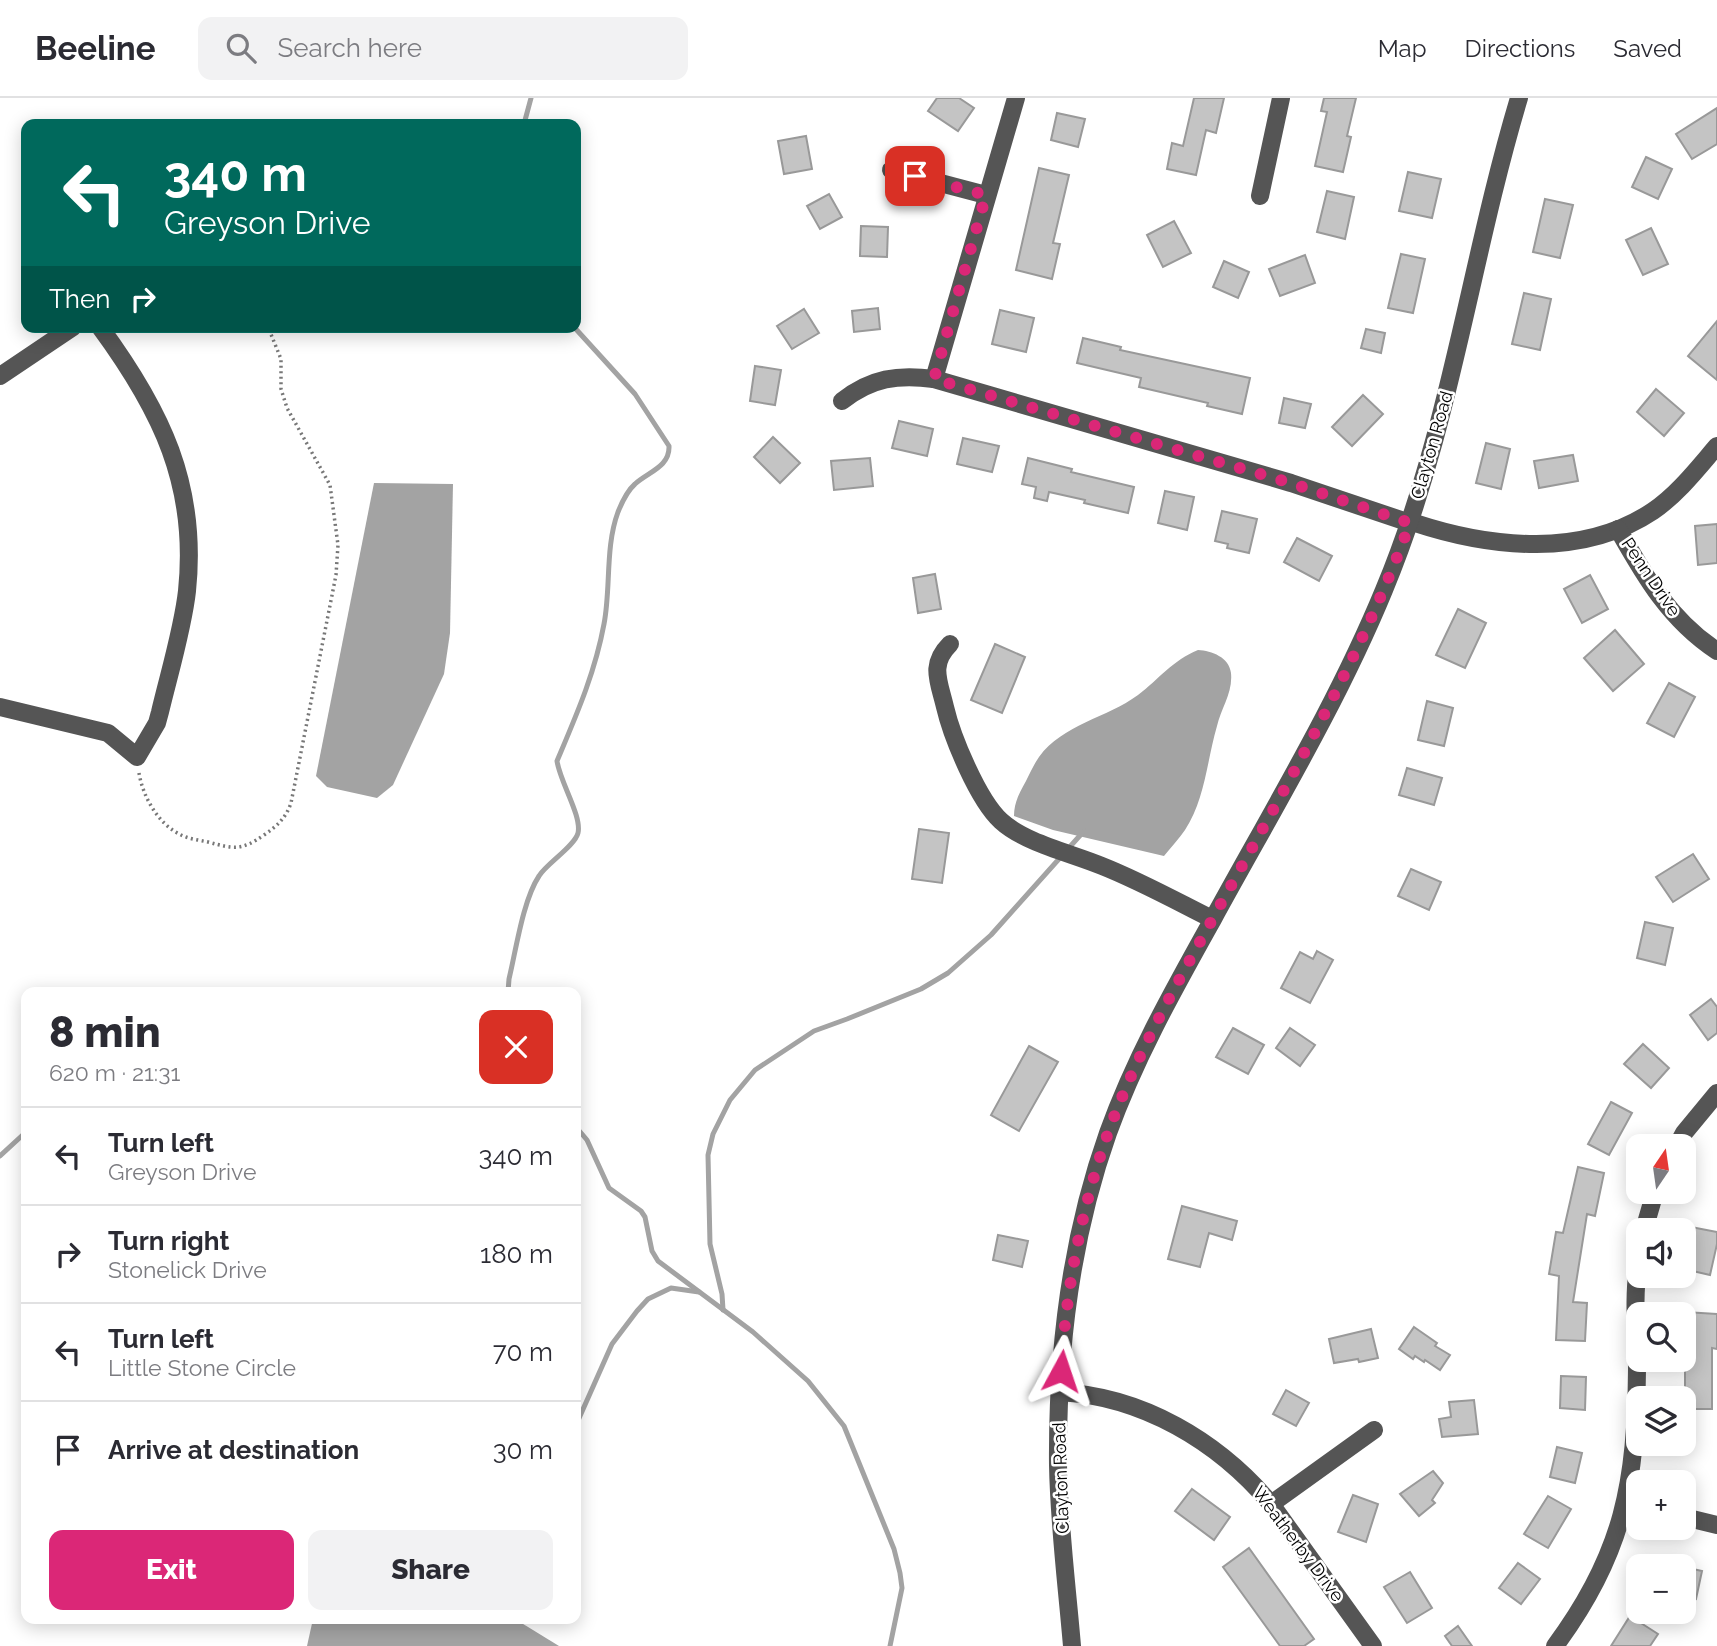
<!DOCTYPE html>
<meta charset="utf-8">
<style>
:root{--surface:#fff;--page:#f2f2f3;--text:#2b2b33;--muted:#7c7c81;--line:#e1e1e2;--accent:#db2777}
body{margin:0;font-family:Raleway,sans-serif;background:var(--page);color:var(--text);height:100vh;display:flex;flex-direction:column;font-size:26px;white-space:nowrap}
*{box-sizing:border-box;margin:0}
p{font-size:23px;color:var(--muted)}
.icon{flex:none;width:38px;height:38px;fill:none;stroke:currentColor;stroke-width:2;stroke-linecap:round;stroke-linejoin:round}
.map{position:relative;flex:1;overflow:hidden}
.drawer{position:absolute;left:21px;top:889px;width:560px;height:637px;display:flex;flex-direction:column;background:var(--surface);border-radius:14px;box-shadow:0 4px 18px #0003}
.drawer>*{flex:none}
.guide{position:absolute;left:21px;top:21px;width:560px;height:214px;border-radius:14px;box-shadow:0 4px 18px #0003;background:#00695c;color:#fff;overflow:hidden}
.needle{width:46px;rotate:13deg}
.buttons{position:absolute;left:1626px;top:1036px;display:grid;gap:14px}
.buttons a{display:grid;place-items:center;width:70px;height:70px;border-radius:14px;background:var(--surface);box-shadow:0 4px 18px #0003;font-size:35px}
.pin{position:absolute;display:grid;place-items:center;width:60px;height:60px;color:#fff;margin:-30px;border-radius:14px;box-shadow:0 4px 10px #0006}
.me{position:absolute;width:77px;margin:-38px;rotate:5deg;stroke-linejoin:round;filter:drop-shadow(0 0 5px #0008)}
.turn{display:flex;align-items:center;gap:24px;height:147px;padding:0 28px;font-size:32px}
.turn .icon{width:91px;height:91px;stroke-width:2.5}
.turn b{display:block;font-size:49px;line-height:60px}
.then{display:flex;align-items:center;height:66px;padding:0 28px;background:#0003;gap:14px;font-size:26px}
.round{display:grid;place-items:center;flex:none;width:74px;height:74px;border-radius:14px;background:var(--page)}
.overview{display:flex;align-items:center;justify-content:space-between;height:119px;padding:0 28px}
h1{font-size:42px;font-weight:800;line-height:52px}
.action{display:flex;gap:14px;margin-top:auto;padding:14px 28px}
.action a{flex:1;height:80px;border-radius:14px;background:var(--accent);color:#fff;font-size:28px;font-weight:800;line-height:80px;text-align:center}
.action a+a{background:var(--page);color:var(--text)}
ul{padding:0;list-style:none}
li{display:flex;align-items:center;gap:21px;height:98px;padding:0 28px;border-top:2px solid var(--line)}
li div{flex:1}
li b{display:block;font-size:26px}
li em{font-style:normal}
header{display:flex;align-items:center;gap:42px;box-sizing:border-box;height:98px;padding:0 35px;background:var(--surface);border-bottom:2px solid var(--line)}
header strong{font-size:33px}
nav{display:flex;gap:38px;margin-inline-start:auto;font-size:24px}
.search{width:490px;height:63px;background:var(--page);display:flex;align-items:center;gap:18px;box-sizing:border-box;padding:0 24px;border-radius:14px;color:var(--muted);font-size:26px}
.map>svg:first-child{display:block}
.water{fill:#a3a3a3}
.lines{fill:none;stroke-linecap:round;stroke-linejoin:round}
.stream{stroke:#a3a3a3;stroke-width:5}
.building{fill:#c4c4c4;stroke:#999;stroke-width:2}
.path{stroke:#777;stroke-width:3.5;stroke-dasharray:2 3.5;stroke-linecap:butt}
.minor{stroke:#555;stroke-width:18}
.route{stroke:#db2777;stroke-width:12;stroke-dasharray:0 21.6}
.labels{text-anchor:middle;stroke-width:5;stroke-linejoin:round;paint-order:stroke}
.street-label{font-size:18px;fill:#000;stroke:#fff}
</style>
<header>
<strong>Beeline</strong>
<div class="search"><svg class="icon" aria-label="search" viewBox="0 0 24 24"><circle cx="10" cy="10" r="6"/><path d="M15 15l6 6"/></svg>Search here</div>
<nav><a>Map</a><a>Directions</a><a>Saved</a></nav>
</header>
<div class="map">
<svg width="1717" height="1548" viewBox="0 0 1717 1548">
<rect width="100%" height="100%" fill="#fff"/>
<!-- water -->
<g class="water">
<path d="M374,385L453,386L450,535L444,576L393,687L377,700L327,689L316,678Z"/>
<path d="M1198,552C1212,553 1229,559 1231,575C1233,595 1221,610 1217,628C1207,662 1205,702 1185,732C1179,741 1171,749 1164,758L1053,732L1014,718C1014,704 1020,694 1026,683C1030,675 1034,666 1039,659C1063,626 1107,620 1138,597C1159,581 1173,562 1198,552Z"/>
<path d="M313,1521H515L559,1548H307Z"/>
</g>
<g class="lines">
<!-- stream -->
<g class="stream">
<path d="M524,26L531,0"/>
<path d="M508,894L509,881C516,852 523,802 539,778C546,766 575,748 578,735C582,718 560,684 557,663C576,618 595,575 604,526C611,490 605,449 618,414C622,404 627,393 635,386C648,374 670,369 669,348L635,296L574,229"/>
<path d="M576,1029L587,1042L609,1090L641,1113L645,1119L652,1153L658,1163L753,1234L808,1283L844,1328L894,1451L900,1475L902,1490L890,1548"/>
<path d="M0,1058L26,1034"/>
<path d="M723,1212L722,1196L710,1146L708,1057L713,1036L730,1002L755,972L814,933L847,921L921,891L948,875L991,837L1084,733"/>
<path d="M576,1327L612,1246L637,1213L648,1201L671,1190L699,1194"/>
</g>
</g>
<!-- building -->
<g class="building">
<path d="M937,0H959L974,10L958,33L928,13Z"/>
<path d="M1194,0H1224L1216,35L1206,32L1196,77L1167,71L1172,45L1183,48Z"/>
<path d="M1324,0H1356L1347,38L1351,39L1343,74L1315,68L1327,14L1321,13Z"/>
<path d="M1717,10V46L1692,61L1676,36Z"/>
<path d="M1057,15L1085,21L1078,49L1051,42Z"/>
<path d="M806,38L812,71L784,76L778,43Z"/>
<path d="M1646,59L1672,71L1658,101L1632,89Z"/>
<path d="M1039,70L1069,77L1053,145L1060,146L1052,181L1016,172Z"/>
<path d="M1408,74L1441,81L1432,120L1399,113Z"/>
<path d="M1327,93L1354,99L1345,141L1317,134Z"/>
<path d="M829,96L842,119L820,131L807,108Z"/>
<path d="M1545,101L1573,107L1560,160L1533,154Z"/>
<path d="M1174,123L1191,155L1163,169L1147,137Z"/>
<path d="M861,128L888,129L887,159L860,158Z"/>
<path d="M1651,130L1668,166L1643,177L1626,142Z"/>
<path d="M1401,156L1425,161L1413,215L1388,210Z"/>
<path d="M1305,157L1315,185L1280,198L1269,171Z"/>
<path d="M1224,163L1249,174L1238,200L1213,189Z"/>
<path d="M1524,195L1551,201L1540,252L1512,246Z"/>
<path d="M878,210L880,231L854,234L852,213Z"/>
<path d="M804,211L819,235L792,251L777,228Z"/>
<path d="M1000,212L1034,220L1026,254L992,246Z"/>
<path d="M1717,223V282L1688,258Z"/>
<path d="M1366,231L1385,235L1381,255L1361,250Z"/>
<path d="M1083,240L1121,249L1120,252L1250,280L1242,316L1207,308L1208,305L1139,289L1141,280L1077,265Z"/>
<path d="M755,268L781,272L775,307L750,303Z"/>
<path d="M1656,291L1684,315L1664,338L1637,314Z"/>
<path d="M1363,297L1383,316L1352,348L1332,329Z"/>
<path d="M1284,300L1311,306L1305,330L1279,325Z"/>
<path d="M899,323L933,331L927,358L892,350Z"/>
<path d="M773,339L800,365L780,385L754,359Z"/>
<path d="M963,340L999,348L992,374L957,366Z"/>
<path d="M1486,345L1510,351L1501,391L1476,385Z"/>
<path d="M1573,357L1578,383L1539,390L1534,363Z"/>
<path d="M870,360L873,388L834,392L831,363Z"/>
<path d="M1028,360L1072,371L1071,374L1134,389L1128,415L1084,405L1085,402L1049,394L1047,403L1034,400L1036,389L1022,386Z"/>
<path d="M1165,393L1194,399L1187,432L1158,425Z"/>
<path d="M1222,413L1257,421L1249,455L1227,450L1228,446L1215,443Z"/>
<path d="M1717,426V465L1698,467L1695,428Z"/>
<path d="M1297,440L1332,458L1319,483L1284,464Z"/>
<path d="M935,476L941,511L918,515L913,480Z"/>
<path d="M1590,477L1608,511L1582,525L1564,491Z"/>
<path d="M1458,511L1486,525L1465,570L1436,557Z"/>
<path d="M1615,532L1644,566L1613,593L1584,560Z"/>
<path d="M995,546L1025,559L1002,615L971,602Z"/>
<path d="M1669,585L1695,599L1674,639L1647,625Z"/>
<path d="M1427,603L1453,610L1444,648L1418,642Z"/>
<path d="M1407,670L1442,680L1434,707L1399,697Z"/>
<path d="M919,731L949,735L942,785L912,781Z"/>
<path d="M1693,756L1709,781L1673,804L1656,779Z"/>
<path d="M1411,771L1441,784L1429,812L1398,798Z"/>
<path d="M1645,824L1673,830L1665,867L1637,860Z"/>
<path d="M1317,853L1333,862L1310,905L1281,890L1300,854L1313,861Z"/>
<path d="M1711,901L1717,909V935L1708,942L1690,917Z"/>
<path d="M1233,930L1264,947L1248,976L1216,959Z"/>
<path d="M1290,930L1315,947L1300,968L1276,950Z"/>
<path d="M1643,946L1669,970L1651,990L1624,966Z"/>
<path d="M1029,948L1058,964L1019,1033L991,1017Z"/>
<path d="M1611,1004L1632,1015L1609,1057L1588,1046Z"/>
<path d="M1578,1069L1604,1075L1595,1118L1587,1116L1573,1204L1587,1205L1585,1243L1556,1242L1559,1178L1549,1176L1556,1134L1563,1135Z"/>
<path d="M1182,1108L1237,1123L1232,1142L1209,1135L1200,1169L1168,1161Z"/>
<path d="M1691,1129L1717,1134V1146L1710,1177L1684,1171Z"/>
<path d="M998,1137L1028,1143L1022,1169L993,1162Z"/>
<path d="M1685,1214L1717,1216V1251L1712,1250V1311H1685Z"/>
<path d="M1414,1229L1437,1245L1435,1248L1450,1257L1440,1272L1425,1262L1424,1264L1415,1258L1413,1261L1399,1251Z"/>
<path d="M1371,1231L1378,1260L1359,1264L1358,1261L1334,1265L1329,1241Z"/>
<path d="M1561,1278L1586,1279L1585,1312L1560,1310Z"/>
<path d="M1286,1292L1309,1305L1296,1328L1273,1316Z"/>
<path d="M1474,1302L1478,1336L1442,1339L1439,1321L1451,1319L1449,1304Z"/>
<path d="M1557,1349L1582,1355L1575,1385L1550,1379Z"/>
<path d="M1433,1373L1443,1385L1432,1402L1435,1405L1419,1418L1400,1396Z"/>
<path d="M1192,1391L1230,1419L1214,1442L1175,1413Z"/>
<path d="M1353,1397L1378,1406L1366,1444L1338,1434Z"/>
<path d="M1548,1398L1571,1411L1548,1450L1524,1436Z"/>
<path d="M1249,1450L1314,1541L1304,1548H1280L1223,1469Z"/>
<path d="M1518,1465L1540,1481L1521,1506L1499,1490Z"/>
<path d="M1684,1469L1702,1473L1696,1501L1684,1498Z"/>
<path d="M1410,1474L1432,1510L1407,1525L1384,1489Z"/>
<path d="M1630,1518L1658,1536L1650,1548H1611Z"/>
<path d="M1458,1528L1472,1548H1452L1445,1538Z"/>
</g>
<g class="lines">
<!-- path -->
<path class="path" d="M139,675C143,699 158,726 181,737C189,741 199,742 208,744C234,751 241,753 264,737C277,728 286,720 291,705L336,477L338,447L330,387L287,310L281,291V261L268,229"/>
<!-- minor -->
<g class="minor">
<path d="M891,72L986,97"/>
<path d="M1260,98L1281,0"/>
<path d="M0,278L73,229"/>
<path d="M934,281L1016,0"/>
<path d="M842,303C871,280 898,276 934,281L1291,385L1410,425H1415C1491,450 1583,460 1653,413C1678,396 1698,370 1717,348"/>
<path d="M1618,431C1645,479 1670,522 1717,553"/>
<path d="M950,546C929,567 939,583 945,609C952,639 978,702 1001,723C1025,745 1071,755 1102,768C1140,783 1176,803 1212,821"/>
<path d="M0,609L108,635L137,659L157,625L160,614C169,576 183,530 187,493C198,387 161,312 100,229"/>
<path d="M1677,1048L1684,1035L1717,995"/>
<path d="M1644,1132L1655,1094"/>
<path d="M1059,1294C1142,1298 1218,1343 1271,1406L1373,1548"/>
<path d="M1271,1406L1374,1332"/>
<path d="M1684,1419L1717,1427"/>
<path d="M1072,1548C1067,1488 1059,1427 1058,1367C1057,1255 1070,1142 1108,1035C1135,960 1174,891 1213,821C1272,713 1337,606 1384,492C1450,334 1470,163 1519,0"/>
<path d="M1555,1548C1624,1455 1636,1384 1637,1271C1637,1237 1633,1202 1638,1169"/>
</g>
</g>
<g class="lines">
<!-- route -->
<path class="route" d="M915,78L986,97L934,281L1291,385L1410,425C1359,565 1283,693 1212,822C1174,891 1135,960 1108,1035C1081,1112 1066,1192 1061,1273"/>
</g>
<g class="labels">
<!-- street labels -->
<g class="street-label">
<text transform="translate(1432 347) rotate(-74)" y="6">Clayton Road</text>
<text transform="translate(1651 479) rotate(56)" y="6">Penn Drive</text>
<text transform="translate(1061 1380) rotate(-92)" y="6">Clayton Road</text>
<text transform="translate(1298 1446) rotate(53)" y="6">Weatherby Drive</text>
</g>
</g>
</svg>
<div class="buttons">
<a><svg class="needle" viewBox="-14 -14 28 28"><path d="M0-13l5 13h-10z" fill="#e53935"/><path d="M0 13l5-13h-10z" fill="#7c7c81"/></svg></a>
<a><svg class="icon" aria-label="sound" viewBox="0 0 24 24"><path d="M4 9h4l5-4v14l-5-4H4zM17 9q2 3 0 6"/></svg></a>
<a><svg class="icon" aria-label="search" viewBox="0 0 24 24"><circle cx="10" cy="10" r="6"/><path d="M15 15l6 6"/></svg></a>
<a><svg class="icon" aria-label="layers" viewBox="0 0 24 24"><path d="M12 4l9 5-9 5-9-5zM3 14l9 5 9-5"/></svg></a>
<a>+</a>
<a>−</a>
</div>
<div class="pin" style="left:915px;top:78px;background:#d93025"><svg class="icon" aria-label="arrive" viewBox="0 0 24 24"><path d="M6 21V4h12l-3 4 3 4H6"/></svg></div>
<svg class="me" style="left:1061px;top:1273px" viewBox="-20 -20 40 40"><path d="M0-17L14 15 0 8-14 15z" fill="#db2777" stroke="#fff" stroke-width="4"/></svg>
<div class="guide">
<div class="turn"><svg class="icon" aria-label="left" viewBox="0 0 24 24"><path d="M17 20v-9H6M10 6l-5 5 5 5"/></svg><div><b>340 m</b>Greyson Drive</div></div>
<div class="then">Then<svg class="icon" aria-label="right" viewBox="0 0 24 24"><path d="M7 20v-9h11M14 6l5 5-5 5"/></svg></div>
</div>
<section class="drawer">
<div class="overview"><div><h1>8 min</h1><p>620 m · 21:31</p></div><a class="round" style="background:#d93025;color:#fff"><svg class="icon" aria-label="close" viewBox="0 0 24 24"><path d="M6 6l12 12M18 6L6 18"/></svg></a></div>
<ul>
<li><svg class="icon" aria-label="left" viewBox="0 0 24 24"><path d="M17 20v-9H6M10 6l-5 5 5 5"/></svg><div><b>Turn left</b><p>Greyson Drive</p></div><em>340 m</em></li>
<li><svg class="icon" aria-label="right" viewBox="0 0 24 24"><path d="M7 20v-9h11M14 6l5 5-5 5"/></svg><div><b>Turn right</b><p>Stonelick Drive</p></div><em>180 m</em></li>
<li><svg class="icon" aria-label="left" viewBox="0 0 24 24"><path d="M17 20v-9H6M10 6l-5 5 5 5"/></svg><div><b>Turn left</b><p>Little Stone Circle</p></div><em>70 m</em></li>
<li><svg class="icon" aria-label="arrive" viewBox="0 0 24 24"><path d="M6 21V4h12l-3 4 3 4H6"/></svg><div><b>Arrive at destination</b></div><em>30 m</em></li>
</ul>
<div class="action"><a>Exit</a><a>Share</a></div>
</section>
</div>
